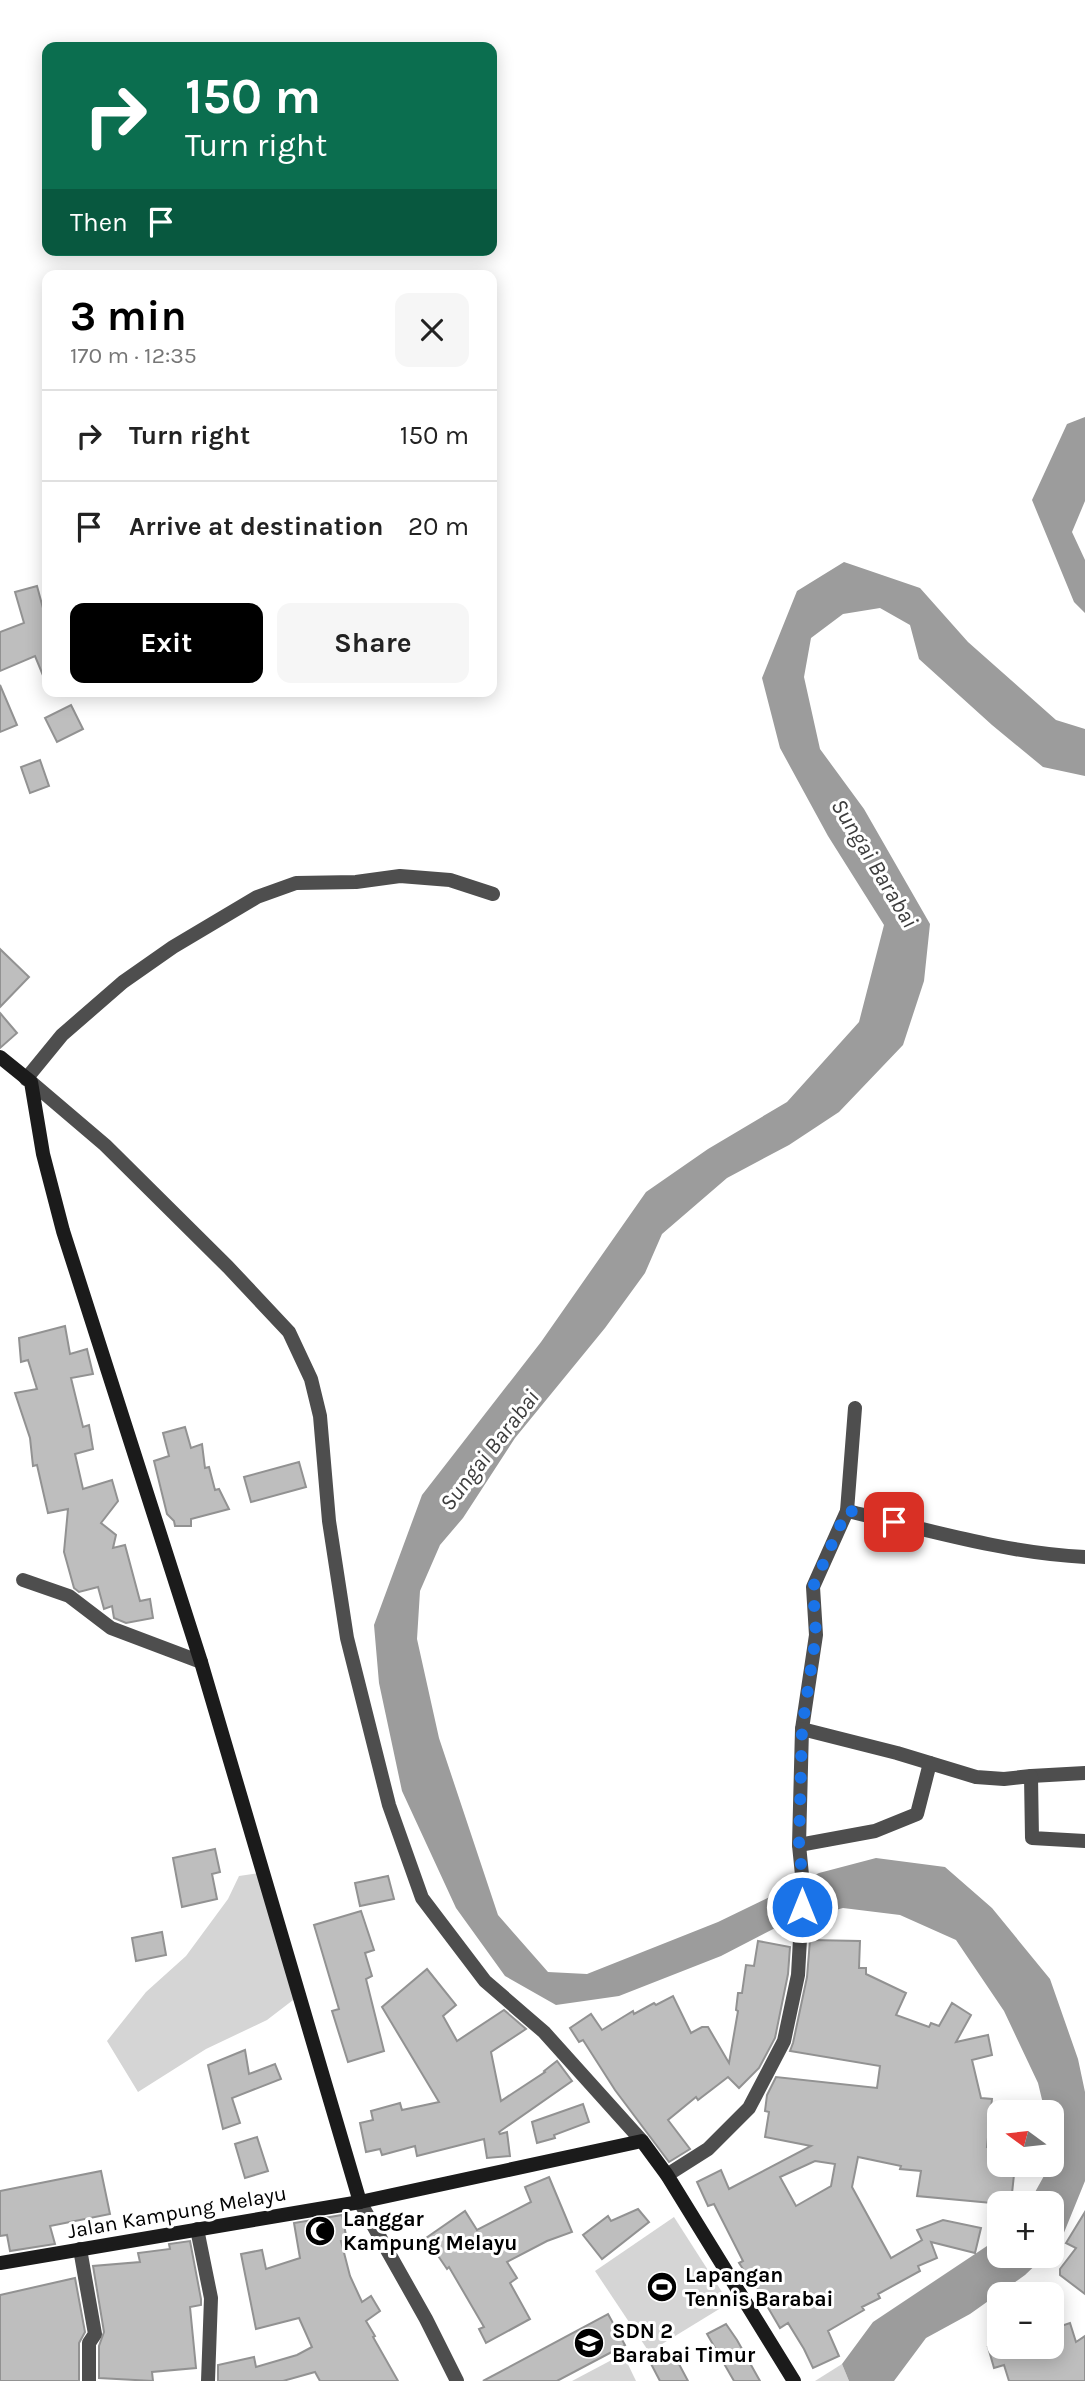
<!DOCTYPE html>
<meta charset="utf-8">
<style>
:root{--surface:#fff;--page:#f6f6f6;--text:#222;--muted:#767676;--line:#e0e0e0;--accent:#000}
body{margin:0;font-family:Karla,sans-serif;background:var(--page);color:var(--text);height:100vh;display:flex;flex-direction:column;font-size:26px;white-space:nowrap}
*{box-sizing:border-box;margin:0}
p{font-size:23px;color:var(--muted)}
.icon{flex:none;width:38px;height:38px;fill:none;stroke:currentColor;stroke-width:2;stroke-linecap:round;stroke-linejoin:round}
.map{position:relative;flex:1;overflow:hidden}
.sheet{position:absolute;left:42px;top:270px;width:455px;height:427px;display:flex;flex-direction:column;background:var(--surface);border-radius:14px;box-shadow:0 4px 18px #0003}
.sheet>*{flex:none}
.banner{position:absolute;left:42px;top:42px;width:455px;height:214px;border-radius:14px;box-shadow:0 4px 18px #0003;background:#0b6e4f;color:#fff;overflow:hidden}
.needle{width:46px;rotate:285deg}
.controls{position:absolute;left:987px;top:2100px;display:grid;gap:14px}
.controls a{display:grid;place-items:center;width:77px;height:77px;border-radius:14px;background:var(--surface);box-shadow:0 4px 18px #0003;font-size:35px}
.pin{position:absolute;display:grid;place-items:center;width:60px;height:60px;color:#fff;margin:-30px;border-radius:14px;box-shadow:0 4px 10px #0006}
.me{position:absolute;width:77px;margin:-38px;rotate:0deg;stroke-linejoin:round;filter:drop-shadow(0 0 5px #0008)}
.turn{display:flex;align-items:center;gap:24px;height:147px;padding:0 28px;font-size:32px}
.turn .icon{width:91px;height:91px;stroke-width:2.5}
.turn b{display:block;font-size:49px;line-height:60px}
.then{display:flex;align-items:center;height:66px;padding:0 28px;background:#0003;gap:14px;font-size:26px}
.round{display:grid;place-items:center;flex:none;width:74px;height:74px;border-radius:14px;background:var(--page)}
.summary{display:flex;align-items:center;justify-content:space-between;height:119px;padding:0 28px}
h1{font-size:42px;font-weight:700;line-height:52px;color:var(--accent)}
.button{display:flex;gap:14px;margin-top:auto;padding:14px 28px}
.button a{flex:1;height:80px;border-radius:14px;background:var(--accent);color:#fff;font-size:28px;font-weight:700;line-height:80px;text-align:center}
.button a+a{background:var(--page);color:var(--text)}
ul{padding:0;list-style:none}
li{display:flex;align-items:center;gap:21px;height:91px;padding:0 28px;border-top:2px solid var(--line)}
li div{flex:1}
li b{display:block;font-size:26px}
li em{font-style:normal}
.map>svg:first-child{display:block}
.green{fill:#d5d5d5}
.water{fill:#9c9c9c}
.building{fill:#bebebe;stroke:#929292;stroke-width:2;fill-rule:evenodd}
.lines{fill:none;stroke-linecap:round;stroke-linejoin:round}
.street{stroke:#4e4e4e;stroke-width:14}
.secondary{stroke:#1b1b1b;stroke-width:14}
.route{stroke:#1a73e8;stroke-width:12;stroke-dasharray:0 21.6}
.labels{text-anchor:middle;stroke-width:6;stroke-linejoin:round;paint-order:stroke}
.street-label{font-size:21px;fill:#000;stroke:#fff}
.poi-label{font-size:21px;font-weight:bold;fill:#000;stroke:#fff;text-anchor:start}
.water-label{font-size:23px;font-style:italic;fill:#3d3d3d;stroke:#fff}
</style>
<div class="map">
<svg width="1085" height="2381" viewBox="0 0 1085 2381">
<rect width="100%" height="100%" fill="#fff"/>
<!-- green -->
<g class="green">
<path d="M259,1873L297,1997L267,2020L206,2049L138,2092L107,2041L146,1992L186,1956L228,1899L239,1876Z"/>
<path d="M674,2217L729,2303L649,2352L595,2271Z"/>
<path d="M623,2354L636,2381H572Z"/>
<path d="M842,2364L849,2381H815Z"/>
</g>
<!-- water -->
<g class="water">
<path d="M1085,417V501L1072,532L1085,560V613L1074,602L1032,500L1067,424Z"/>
<path d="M844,562L920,588L968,642L1056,720L1085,729V776L1043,767L992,725L919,659L910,625L880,608L843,614L811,638L804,677L820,749L864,809L930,924L924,981L903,1045L839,1112L789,1145L727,1178L662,1234L645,1273L605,1328L515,1438L463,1518L440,1545L420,1591L417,1639L439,1738L498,1915L548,1972L587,1974L718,1922L819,1873L876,1858L945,1867L992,1908L1050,1979L1078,2059L1085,2092V2181L1061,2240L1052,2249V2203H1029L1050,2165H1052L1055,2154L1052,2140V2112H1045L1038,2083L1004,2011L956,1940L900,1915L843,1908L781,1925L721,1956L619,1996L556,2005L505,1976L456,1908L402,1791L379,1683L374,1625L422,1495L541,1342L646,1192L708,1149L787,1102L859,1022L884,925L828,836L780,748L762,678L797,591Z"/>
<path d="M999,2238V2256H1045L1025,2275L970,2314L926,2338L894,2381H849L842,2364L873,2322Z"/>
</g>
<!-- building -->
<g class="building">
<path d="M37,586L47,623V685L35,656L0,671V632L24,623L15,592Z"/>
<path d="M0,685L17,725L0,732Z"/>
<path d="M71,705L83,729L57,742L45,718Z"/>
<path d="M40,760L49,786L30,793L21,767Z"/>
<path d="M0,949L29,977L0,1007Z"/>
<path d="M0,1013L17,1033L0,1048Z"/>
<path d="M65,1326L70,1354L87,1349L93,1374L71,1378L83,1427L89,1425L93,1449L75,1454L83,1489L112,1480L118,1501L101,1523L116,1535L113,1548L125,1545L140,1601L150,1599L153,1618L126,1623L114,1618L112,1606L104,1609L98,1587L79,1592L74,1588L64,1552L68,1509L48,1513L37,1465L33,1466L30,1438L15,1393L37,1389L28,1360L21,1362L19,1338Z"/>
<path d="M185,1427L191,1448L202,1444L205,1468L209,1467L215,1490L219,1489L229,1509L191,1519V1526H175L174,1521L167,1514L154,1461L169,1456L163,1433Z"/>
<path d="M299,1462L306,1487L251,1502L244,1477Z"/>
<path d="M215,1849L220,1872L212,1874L217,1899L182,1907L173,1858Z"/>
<path d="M388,1876L394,1899L360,1906L355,1883Z"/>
<path d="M361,1911L374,1950L365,1953L372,1976L366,1979L384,2051L348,2062L332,2011L339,2009L314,1925Z"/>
<path d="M162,1932L166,1955L136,1961L132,1938Z"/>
<path d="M810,1940L860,1941L859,1968H866V1974L906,1993L896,2015L929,2027L931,2023L939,2026L952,2003L971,2015L956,2042L988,2035L992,2055L972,2060L981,2098L992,2099L987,2147L999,2148V2165H1015L1011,2203H992L917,2196L921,2171L900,2169L901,2166L858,2157L852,2187L891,2258L922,2240L917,2230L943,2220L981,2228L975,2253L931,2242L937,2258L918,2266L920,2271L878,2294L880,2298L862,2307L864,2310L828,2331L839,2356L813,2368L804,2349L788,2323L780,2328L750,2277L749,2278L739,2263L743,2261L714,2204L708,2206L697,2182L721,2170L729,2189L811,2146L765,2137L769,2112L765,2111L767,2095L776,2077L877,2088L880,2066L790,2051L793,2043L807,1977ZM815,2161L835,2164L831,2186L796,2206L780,2177Z"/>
<path d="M758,1941L790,1947L788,1974L775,2038L759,2068L739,2088L728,2077L698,2100L696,2097L668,2120L690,2149L669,2162L615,2090L583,2040L579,2042L570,2028L591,2014L602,2030L633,2011L634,2014L654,2003L656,2005L673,1996L691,2033L702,2027H708L729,2063L738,2011L736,2010L738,1993H742L746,1965L754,1966Z"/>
<path d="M427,1969L456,2005L443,2016L457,2041L504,2010L526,2029L491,2052L501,2101L545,2072L544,2071L557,2061L572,2081L499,2132L500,2134L507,2132L510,2156L487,2158L484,2139L417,2156L415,2146L382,2155L380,2149L366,2152L360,2123L373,2120L371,2111L400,2103L402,2110L439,2102L382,2007Z"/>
<path d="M245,2050L249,2074L275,2064L281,2079L232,2098L240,2123L223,2129L208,2065Z"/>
<path d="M583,2104L589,2122L554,2135L555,2138L537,2143L532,2122Z"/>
<path d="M257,2137L268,2171L245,2178L235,2144Z"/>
<path d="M101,2171L110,2214L50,2226L55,2244L10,2251L7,2235L0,2236V2191Z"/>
<path d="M549,2177L572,2232L547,2241L507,2262L517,2278L510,2283L530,2319L486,2343L479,2329L484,2327L449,2267L447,2269L426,2238L465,2211L477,2230L531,2202L525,2187Z"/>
<path d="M638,2209L649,2222L602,2259L583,2235L608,2216L611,2221Z"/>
<path d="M1085,2212V2294L1060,2275V2269L1076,2248L1066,2243Z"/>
<path d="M342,2215L347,2240L341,2241L350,2276L362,2302L371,2296L380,2311L366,2321L375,2336L373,2337L398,2381H320L315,2372L283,2381H218V2365L254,2357L256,2367L297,2355L312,2347L299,2318L256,2329L241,2254L262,2250L266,2269L300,2258L294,2223Z"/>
<path d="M190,2241L201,2299V2305L190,2307L196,2368L152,2372L153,2381L99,2378V2346L104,2332L93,2266L140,2262L138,2253L170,2249L169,2244Z"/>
<path d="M75,2278L85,2332L79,2343V2381H0V2295Z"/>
<path d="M608,2314L625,2345L557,2381H483Z"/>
<path d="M1070,2323L1076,2342L1085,2336V2381H1009L1004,2365L994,2368L988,2347H1052V2329Z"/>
<path d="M726,2324L737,2340L760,2381H734L707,2334Z"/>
<path d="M672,2351L688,2381H660L650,2362Z"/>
</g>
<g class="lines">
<!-- street -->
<g class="street">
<path d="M26,1079L62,1035L123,982L173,947L257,897L296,883L356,882L400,876L450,880L493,894"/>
<path d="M31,1082L105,1145L228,1267L289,1332L311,1379L320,1416L329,1521L347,1638L389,1805L422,1898L485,1981L544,2032L642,2141"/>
<path d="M847,1511C926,1529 1004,1553 1085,1557"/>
<path d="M23,1580L69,1596L111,1628L201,1662"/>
<path d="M802,1729L816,1635L813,1587L847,1511L855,1408"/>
<path d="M1031,1776L1085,1773"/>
<path d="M799,1845L875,1831L917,1814L930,1763"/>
<path d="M667,2175L708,2149L749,2108L784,2041L798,1975L803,1885L799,1845L802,1729L897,1753L976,1777L1004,1779L1031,1776L1032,1838L1085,1841"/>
<path d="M360,2202L426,2319L457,2381"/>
<path d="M197,2229L211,2298L208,2381"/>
<path d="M80,2249L95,2334L89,2343V2381"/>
</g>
<!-- secondary -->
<g class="secondary">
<path d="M0,1057L31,1082L43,1154L63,1231L201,1662L360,2202"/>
<path d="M0,2263L360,2202L642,2141L667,2175L794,2381"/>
</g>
</g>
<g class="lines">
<!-- route -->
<path class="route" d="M802,1907L803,1885L799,1845L802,1729L816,1635L813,1587L847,1510L894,1522"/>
</g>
<!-- icons -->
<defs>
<g id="mosque-disc" transform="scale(1.575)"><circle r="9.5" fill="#000" stroke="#fff"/><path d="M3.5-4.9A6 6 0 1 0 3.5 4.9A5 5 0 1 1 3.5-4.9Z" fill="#fff"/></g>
<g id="stadium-disc" transform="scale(1.575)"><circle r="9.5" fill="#000" stroke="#fff"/><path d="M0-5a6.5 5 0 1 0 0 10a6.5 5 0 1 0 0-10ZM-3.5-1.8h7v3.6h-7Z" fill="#fff"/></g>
<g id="school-disc" transform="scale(1.575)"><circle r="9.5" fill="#000" stroke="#fff"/><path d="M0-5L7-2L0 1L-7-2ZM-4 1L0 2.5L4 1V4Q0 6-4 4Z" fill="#fff"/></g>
</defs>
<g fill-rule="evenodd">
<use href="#mosque-disc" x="320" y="2231"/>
<use href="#stadium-disc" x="662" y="2287"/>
<use href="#school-disc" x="589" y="2343"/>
</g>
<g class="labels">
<!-- street labels -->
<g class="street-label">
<text transform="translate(177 2212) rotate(-10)" y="7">Jalan Kampung Melayu</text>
</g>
<!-- poi labels -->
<g class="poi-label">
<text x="343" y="2226">Langgar<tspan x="343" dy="24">Kampung Melayu</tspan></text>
<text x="685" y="2282">Lapangan<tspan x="685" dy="24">Tennis Barabai</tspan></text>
<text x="612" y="2338">SDN 2<tspan x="612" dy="24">Barabai Timur</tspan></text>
</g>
<!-- water labels -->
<g class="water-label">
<text transform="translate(875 863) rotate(59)" y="8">Sungai Barabai</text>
<text transform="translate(489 1450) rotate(-52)" y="8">Sungai Barabai</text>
</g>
</g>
</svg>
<div class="controls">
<a><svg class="needle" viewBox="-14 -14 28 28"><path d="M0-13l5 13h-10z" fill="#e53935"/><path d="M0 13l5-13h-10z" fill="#767676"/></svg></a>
<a>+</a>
<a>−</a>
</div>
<div class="pin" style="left:894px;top:1522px;background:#d93025"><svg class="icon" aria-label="arrive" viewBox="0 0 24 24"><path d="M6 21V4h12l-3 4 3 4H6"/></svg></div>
<svg class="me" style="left:802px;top:1907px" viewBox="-20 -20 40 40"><circle r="17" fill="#1a73e8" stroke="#fff" stroke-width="3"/><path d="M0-11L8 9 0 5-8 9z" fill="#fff"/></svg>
<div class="banner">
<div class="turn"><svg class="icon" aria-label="right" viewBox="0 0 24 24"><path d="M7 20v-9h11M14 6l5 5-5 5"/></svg><div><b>150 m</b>Turn right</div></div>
<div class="then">Then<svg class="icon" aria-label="arrive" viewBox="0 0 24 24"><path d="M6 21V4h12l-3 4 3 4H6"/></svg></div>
</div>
<section class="sheet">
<div class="summary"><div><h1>3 min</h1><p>170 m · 12:35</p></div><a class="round"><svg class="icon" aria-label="close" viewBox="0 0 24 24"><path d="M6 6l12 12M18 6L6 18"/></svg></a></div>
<ul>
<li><svg class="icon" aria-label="right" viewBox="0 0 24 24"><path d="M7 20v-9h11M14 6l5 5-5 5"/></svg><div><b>Turn right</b></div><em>150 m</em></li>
<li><svg class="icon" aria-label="arrive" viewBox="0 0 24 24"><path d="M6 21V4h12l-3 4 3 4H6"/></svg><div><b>Arrive at destination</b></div><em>20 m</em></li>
</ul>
<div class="button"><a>Exit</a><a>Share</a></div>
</section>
</div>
